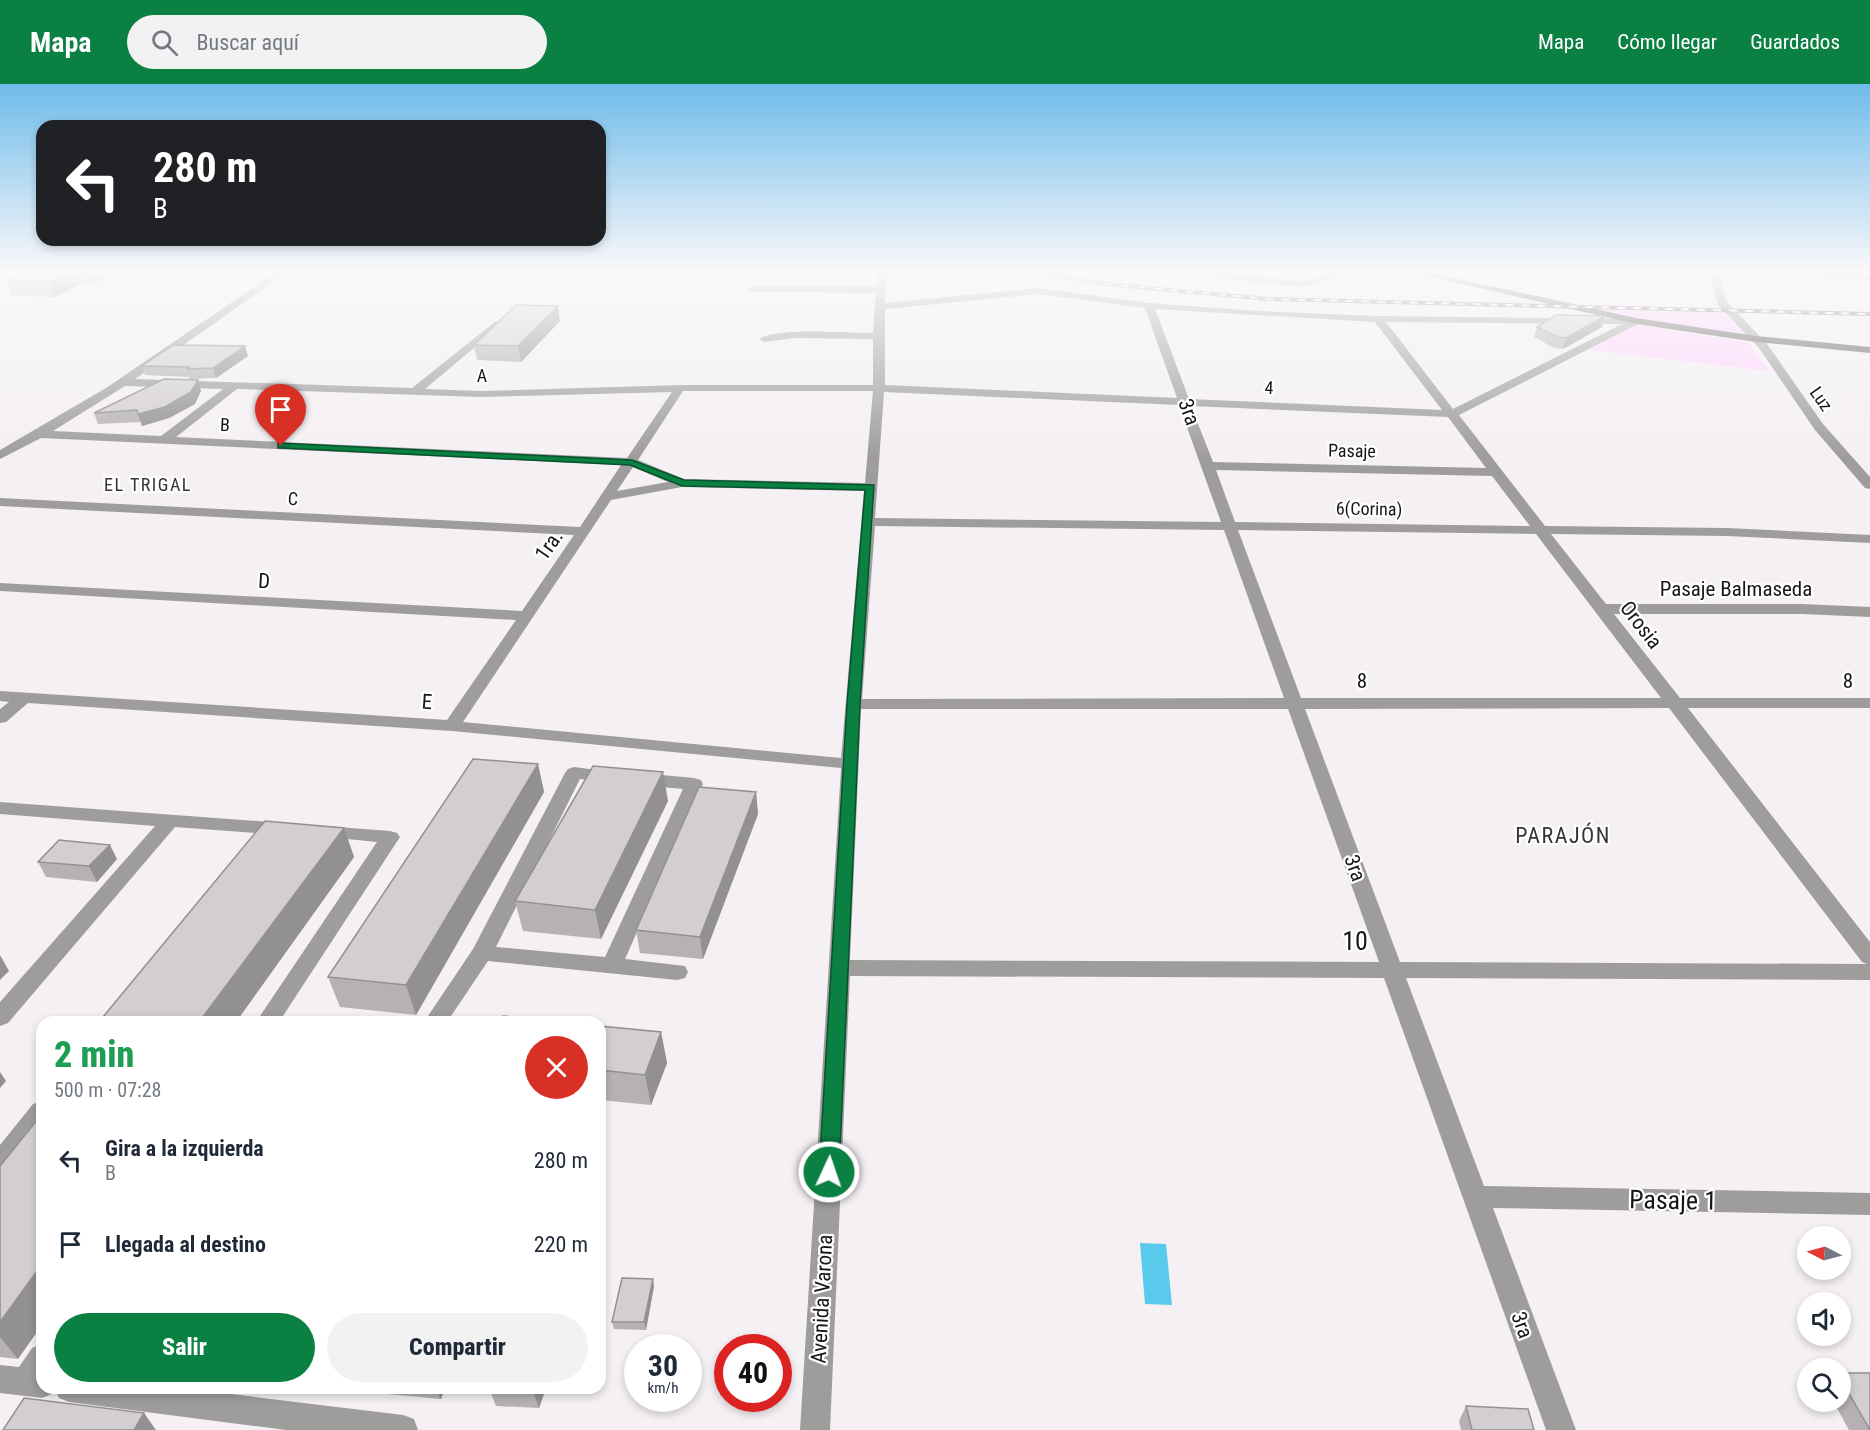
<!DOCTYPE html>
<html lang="es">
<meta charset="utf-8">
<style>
:root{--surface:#fff;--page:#f2f2f3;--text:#1f2937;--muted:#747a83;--accent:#0b8043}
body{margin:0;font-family:"Roboto Condensed",sans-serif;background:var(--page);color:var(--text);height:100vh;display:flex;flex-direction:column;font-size:22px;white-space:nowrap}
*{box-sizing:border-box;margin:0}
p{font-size:20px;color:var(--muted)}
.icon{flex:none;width:33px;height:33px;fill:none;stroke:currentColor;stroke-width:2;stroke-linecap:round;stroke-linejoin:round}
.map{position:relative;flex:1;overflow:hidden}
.side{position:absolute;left:36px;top:932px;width:570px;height:378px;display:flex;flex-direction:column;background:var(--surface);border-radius:18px;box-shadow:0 3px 9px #0003}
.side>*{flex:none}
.banner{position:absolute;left:36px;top:36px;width:570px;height:126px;border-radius:18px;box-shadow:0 3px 9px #0003;background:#202124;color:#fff;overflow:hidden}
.needle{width:39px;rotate:276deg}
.fabs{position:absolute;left:1797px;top:1142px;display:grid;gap:12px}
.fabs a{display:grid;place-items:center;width:54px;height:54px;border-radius:50%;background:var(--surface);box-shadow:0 3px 9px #0003;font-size:30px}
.speed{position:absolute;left:624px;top:1250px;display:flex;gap:12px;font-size:30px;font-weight:700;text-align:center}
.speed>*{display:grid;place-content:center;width:78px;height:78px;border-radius:50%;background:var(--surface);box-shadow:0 3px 9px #0003;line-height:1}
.speed small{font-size:15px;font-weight:400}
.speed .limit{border:9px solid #d22;background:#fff;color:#111}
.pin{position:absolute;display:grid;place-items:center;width:51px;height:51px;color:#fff;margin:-62px -26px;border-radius:50% 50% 50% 0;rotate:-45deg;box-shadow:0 0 6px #0007}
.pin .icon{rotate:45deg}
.me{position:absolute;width:66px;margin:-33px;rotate:3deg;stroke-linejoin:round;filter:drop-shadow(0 0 4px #0008)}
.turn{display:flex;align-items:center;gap:21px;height:126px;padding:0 18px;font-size:27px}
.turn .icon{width:78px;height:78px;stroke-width:2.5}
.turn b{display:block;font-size:42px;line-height:51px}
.round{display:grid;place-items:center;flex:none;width:63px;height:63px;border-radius:32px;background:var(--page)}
.headline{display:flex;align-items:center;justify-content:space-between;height:102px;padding:0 18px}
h1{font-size:36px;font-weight:800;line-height:45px;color:#1e9e55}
.cta{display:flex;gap:12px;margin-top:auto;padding:12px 18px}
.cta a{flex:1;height:69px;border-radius:36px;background:var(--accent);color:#fff;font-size:24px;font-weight:800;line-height:69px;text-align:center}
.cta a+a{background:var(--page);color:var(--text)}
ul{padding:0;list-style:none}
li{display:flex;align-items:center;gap:18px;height:84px;padding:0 18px}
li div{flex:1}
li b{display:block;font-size:22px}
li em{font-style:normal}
header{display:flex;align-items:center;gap:36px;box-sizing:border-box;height:84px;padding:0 30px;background:var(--accent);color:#fff}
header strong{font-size:28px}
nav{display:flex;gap:33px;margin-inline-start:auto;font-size:21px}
.search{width:420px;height:54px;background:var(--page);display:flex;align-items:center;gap:15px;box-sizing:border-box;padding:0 21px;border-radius:33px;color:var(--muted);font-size:22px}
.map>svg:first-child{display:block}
.green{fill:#ffd2fd}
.water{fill:#59c9ec}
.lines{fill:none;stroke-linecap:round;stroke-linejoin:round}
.minor{fill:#9f9d9c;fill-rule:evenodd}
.major{fill:#5d5957;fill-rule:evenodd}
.rail-casing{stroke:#797679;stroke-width:4}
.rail{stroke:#fff;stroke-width:2;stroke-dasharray:8;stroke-linecap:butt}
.wall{fill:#b5b1b5}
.shaded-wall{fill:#939093}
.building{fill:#d2ced2;stroke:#939093;stroke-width:1.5}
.route{fill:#0b8043;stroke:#07532c;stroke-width:1.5}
.labels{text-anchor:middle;stroke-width:4.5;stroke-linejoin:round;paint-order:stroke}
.far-street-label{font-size:18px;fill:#171617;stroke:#fff}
.far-neighbourhood-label{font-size:18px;letter-spacing:1.5px;fill:#363336;stroke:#fff}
.street-label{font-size:21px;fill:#171617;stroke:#fff}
.neighbourhood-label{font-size:22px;letter-spacing:1.5px;fill:#363336;stroke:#fff}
.near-street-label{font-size:26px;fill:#171617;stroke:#fff}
</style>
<header>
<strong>Mapa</strong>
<div class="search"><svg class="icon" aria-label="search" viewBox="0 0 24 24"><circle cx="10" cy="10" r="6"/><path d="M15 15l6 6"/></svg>Buscar aquí</div>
<nav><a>Mapa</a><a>Cómo llegar</a><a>Guardados</a></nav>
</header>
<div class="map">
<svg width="1870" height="1346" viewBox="0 0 1870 1346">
<rect width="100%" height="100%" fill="#f4f0f4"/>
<!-- green -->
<g class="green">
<path d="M1596,226L1724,229L1746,253Z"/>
<path d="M1636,241L1748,258L1769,287L1590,266Z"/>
</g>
<!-- water -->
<path class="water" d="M1140,1159L1166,1160L1172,1221L1145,1220Z"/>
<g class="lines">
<!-- minor -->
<g class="minor">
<path d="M279,186H290L135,295L412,304L496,237L501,240L500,242L425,305L481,307L680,301H873V255L794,254L764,258L759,255C775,243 850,249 873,249L876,209L753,208L748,205L753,202L876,203L878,186H887L885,219L1039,204L1149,219L1258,227L1378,232L1640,235V239L1459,331L1545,442L1727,444L1870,451V459L1727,452L1551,450L1606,520H1802L1870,523V533L1802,530H1614L1680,614H1870V624H1688L1870,858V896L1406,894L1484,1102L1870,1109V1131L1493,1124L1576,1346H1546L1384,894L850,892L830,1346H800L841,684L452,647L28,619L6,638L0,639V625L9,618L0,617V607L447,636L516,536L0,507V499L522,527L574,451L0,422V414L580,443L621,381L41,354L0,375V366L106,304ZM1039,210L1145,224L1177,314L885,301V225ZM1155,225L1375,238L1442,326L1189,315ZM1386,238L1622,240L1453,325ZM125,302L223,305L161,352L53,347ZM237,305L481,313L672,308L627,374L176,353ZM683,307H873L865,399L684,395L638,376ZM884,308L1179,321L1221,438L875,434ZM1191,322L1448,333L1486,384L1213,378ZM633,383L668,398L617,407ZM1216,386L1492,392L1530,442L1235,438ZM682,403L864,407L841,674L463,638L611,416ZM875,442L1224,446L1284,614L862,615ZM1238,446L1536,450L1661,614H1301ZM1669,624L1862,878L1867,880L1400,878L1305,625ZM861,625H1288L1379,878L850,876Z"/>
<path d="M1346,186H1361L1303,203L1215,194L1210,191L1215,188L1303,197Z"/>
<path d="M1709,186H1717L1727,218L1767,260L1823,340L1870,393V405L1865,404L1815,346L1759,264L1718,221Z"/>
<path d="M1737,186H1789L1870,190V196L1742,189Z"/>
<path d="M574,683L619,689L622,693L619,697L613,699L580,695L496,863L605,873L683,705L640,701L633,699L631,695L633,691L640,689L694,694L701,696L703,700L625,875L685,882L688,888L685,894L677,896L488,877L447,938H424L473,865L565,689L568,685Z"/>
<path d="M0,718L284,739L291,741L294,745L291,749L284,751L175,743L8,939L0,942V918L155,742L0,730Z"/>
<path d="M324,742L390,747L397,749L400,753L279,938H256L377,758L317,752L314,748L317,744Z"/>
<path d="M42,1017V1045L9,1087L0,1090V1061L33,1020Z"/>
<path d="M42,1260V1304H181L403,1331L414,1335L418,1346H286L69,1318L59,1314L55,1305L52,1310L42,1314L0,1309V1281L19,1283L32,1264Z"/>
</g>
<!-- major -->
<path class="major" d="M1401,186H1418L1636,234L1756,252L1870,263V269L1756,258L1636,240Z"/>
<!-- rail casing -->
<g class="rail-casing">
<path id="rail" d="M1011,186L1115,201L1268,215L1870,230"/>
</g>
<!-- rail -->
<use href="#rail" class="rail"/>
</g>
<!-- wall -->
<g class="wall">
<path d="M9,186H121L94,200H80L55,213L12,211L6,197L27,186Z"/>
<path d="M560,237L521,278L477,276L474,261Z"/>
<path d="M1537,243H1602L1563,265L1554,264L1534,253Z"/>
<path d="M248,272L216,294L189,295V293L145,291L141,282Z"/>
<path d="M201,307L195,320L169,334L142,342L141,338L98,340L94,329Z"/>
<path d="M538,680L544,708L416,931L340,923L328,893Z"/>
<path d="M756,708L758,730L703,875L640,869L636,846Z"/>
<path d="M668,717L601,855L523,847L515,817Z"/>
<path d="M344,744L354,773L236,938H105L103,933Z"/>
<path d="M117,775L97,798L46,793L38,778Z"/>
<path d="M600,942L661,948L667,979L651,1021L600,1016Z"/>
<path d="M0,1082L18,1275L0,1273Z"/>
<path d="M654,1202L646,1246L614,1245L612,1238Z"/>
<path d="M1840,1289L1870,1346H1849L1833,1317H1840Z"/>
<path d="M374,1304H445L441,1315L376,1309Z"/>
<path d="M546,1304L539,1324L496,1322L490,1307Z"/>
<path d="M1466,1322L1534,1346H1461L1459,1337Z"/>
</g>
<!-- shaded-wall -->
<g class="shaded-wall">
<path d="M74,186L80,200L55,213L50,198Z"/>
<path d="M89,186H121L94,200Z"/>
<path d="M558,222L560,237L521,278L518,262Z"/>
<path d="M1605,232L1602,243L1563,265L1566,254Z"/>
<path d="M245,262L248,272L216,294L213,284Z"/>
<path d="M198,296L201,307L195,320L169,334L142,342L138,330Z"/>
<path d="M538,680L544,708L416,931L406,901Z"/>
<path d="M663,688L668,717L601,855L595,826Z"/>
<path d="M756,708L758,730L703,875L700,853Z"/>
<path d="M344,744L354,773L236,938H199Z"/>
<path d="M110,761L117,775L97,798L89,782Z"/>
<path d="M0,871L9,887L0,896Z"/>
<path d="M661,948L667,979L651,1021L645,991Z"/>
<path d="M0,988L6,997L0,1004Z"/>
<path d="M42,1180V1241L18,1275L0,1253V1238Z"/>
<path d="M653,1195L654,1202L646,1246L644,1238Z"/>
<path d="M435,1304H445L441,1315Z"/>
<path d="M536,1304H546L539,1324L534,1309Z"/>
<path d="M144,1329L156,1346H134Z"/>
</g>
<!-- building -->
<g class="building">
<path d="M28,186H74L50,198L6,197Z"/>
<path d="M516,221L558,222L518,262L474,261Z"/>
<path d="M1556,231L1605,232L1566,254L1557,253L1537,243Z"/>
<path d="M173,261L245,262L213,284L186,285L190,283L141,282Z"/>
<path d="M164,295L198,296L191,308L165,323L138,330L137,326L94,329Z"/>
<path d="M473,675L538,680L406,901L328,893Z"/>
<path d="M593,682L663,688L595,826L515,817Z"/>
<path d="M699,703L756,708L700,853L636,846Z"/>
<path d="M265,737L344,744L199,938H146L103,933Z"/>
<path d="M59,756L110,761L89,782L38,778Z"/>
<path d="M503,932L560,938H500Z"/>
<path d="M600,942L661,948L645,991L600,986Z"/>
<path d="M42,1030V1180L0,1238V1082Z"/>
<path d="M622,1194L653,1195L644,1238H612Z"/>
<path d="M1840,1289H1870V1346L1840,1294Z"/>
<path d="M491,1304H536L534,1309L490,1307Z"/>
<path d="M24,1314L144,1329L134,1346H3Z"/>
<path d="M1466,1322L1528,1325L1534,1346H1472Z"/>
</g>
<!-- sky -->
<linearGradient id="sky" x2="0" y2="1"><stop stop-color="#6fbcea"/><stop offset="0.5" stop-color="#faf8fa"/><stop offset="1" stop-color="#faf8fa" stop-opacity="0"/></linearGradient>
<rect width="1870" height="374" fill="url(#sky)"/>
<!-- route -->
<path class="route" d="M278,359L632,376L684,396L874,401L860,620L839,1088L836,1093L829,1096L822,1093L819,1088L847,620L865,406L682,402L630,381L281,364H278Z"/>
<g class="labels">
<!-- far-street labels -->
<g class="far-street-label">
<text x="482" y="298">A</text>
<text transform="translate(1269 304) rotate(3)" y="6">4</text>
<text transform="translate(1821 315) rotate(55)" y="6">Luz</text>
<text transform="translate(225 341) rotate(3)" y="6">B</text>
<text transform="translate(1352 367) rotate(1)" y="6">Pasaje</text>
<text transform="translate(293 415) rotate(3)" y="6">C</text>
<text transform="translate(1369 425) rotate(1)" y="6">6(Corina)</text>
</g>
<!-- far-neighbourhood labels -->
<g class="far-neighbourhood-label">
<text x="148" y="407">EL TRIGAL</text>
</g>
<!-- street labels -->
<g class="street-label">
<text transform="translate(1189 328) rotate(70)" y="7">3ra</text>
<text transform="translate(549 461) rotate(-55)" y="7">1ra.</text>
<text transform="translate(264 497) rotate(3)" y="7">D</text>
<text x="1736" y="512">Pasaje Balmaseda</text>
<text transform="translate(1641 541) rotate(52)" y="7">Orosia</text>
<text x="1362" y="604">8</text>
<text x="1848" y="604">8</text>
<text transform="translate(427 618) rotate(4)" y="7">E</text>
<text transform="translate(1355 784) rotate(70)" y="7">3ra</text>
<text transform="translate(822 1215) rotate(-87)" y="7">Avenida Varona</text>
<text transform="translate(1522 1241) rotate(70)" y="7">3ra</text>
</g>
<!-- neighbourhood labels -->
<g class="neighbourhood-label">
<text x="1563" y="759">PARAJÓN</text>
</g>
<!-- near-street labels -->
<g class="near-street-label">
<text x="1355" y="866">10</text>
<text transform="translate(1673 1116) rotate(1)" y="9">Pasaje 1</text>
</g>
</g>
</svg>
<div class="fabs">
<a><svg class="needle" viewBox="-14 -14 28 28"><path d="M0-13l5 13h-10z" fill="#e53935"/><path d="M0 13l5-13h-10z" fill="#747a83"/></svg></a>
<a><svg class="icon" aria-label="sound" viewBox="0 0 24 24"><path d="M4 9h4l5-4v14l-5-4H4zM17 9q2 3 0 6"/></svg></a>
<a><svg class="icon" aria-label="search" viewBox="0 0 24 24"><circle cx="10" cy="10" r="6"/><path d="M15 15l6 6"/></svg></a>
</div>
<div class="speed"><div>30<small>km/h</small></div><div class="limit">40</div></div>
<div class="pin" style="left:281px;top:362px;background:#d93025"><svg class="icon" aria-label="arrive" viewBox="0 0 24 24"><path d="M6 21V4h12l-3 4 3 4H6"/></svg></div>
<svg class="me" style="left:829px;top:1088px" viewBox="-20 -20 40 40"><circle r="17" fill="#0b8043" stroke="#fff" stroke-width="3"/><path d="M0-11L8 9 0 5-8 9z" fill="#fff"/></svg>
<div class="banner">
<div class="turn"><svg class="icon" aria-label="left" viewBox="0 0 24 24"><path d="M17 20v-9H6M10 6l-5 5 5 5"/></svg><div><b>280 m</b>B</div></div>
</div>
<section class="side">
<div class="headline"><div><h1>2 min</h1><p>500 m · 07:28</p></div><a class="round" style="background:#d93025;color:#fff"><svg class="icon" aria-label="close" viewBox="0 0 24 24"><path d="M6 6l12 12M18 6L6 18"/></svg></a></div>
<ul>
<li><svg class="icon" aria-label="left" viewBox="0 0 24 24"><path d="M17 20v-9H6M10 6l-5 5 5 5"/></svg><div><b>Gira a la izquierda</b><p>B</p></div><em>280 m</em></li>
<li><svg class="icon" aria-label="arrive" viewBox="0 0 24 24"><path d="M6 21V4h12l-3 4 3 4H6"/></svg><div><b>Llegada al destino</b></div><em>220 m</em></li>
</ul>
<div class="cta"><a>Salir</a><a>Compartir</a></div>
</section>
</div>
